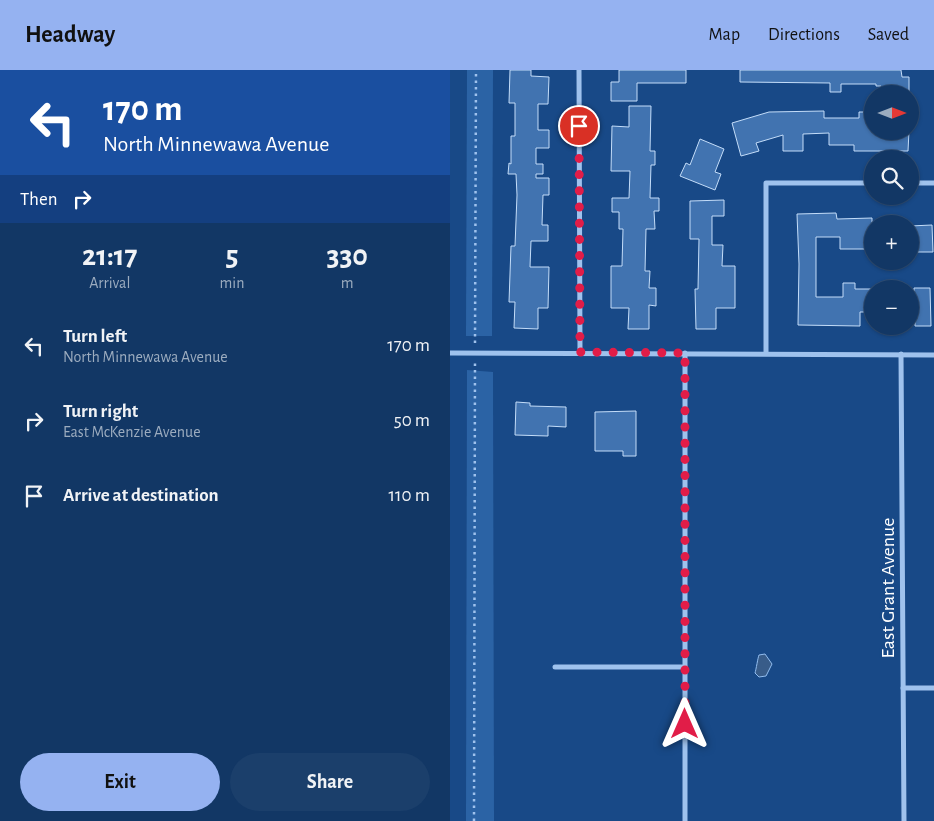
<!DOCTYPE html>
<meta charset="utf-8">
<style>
:root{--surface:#123765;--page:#1b3f6b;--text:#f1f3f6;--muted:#9cacbf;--line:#315179;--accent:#95b2f1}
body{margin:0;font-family:"Alegreya Sans",sans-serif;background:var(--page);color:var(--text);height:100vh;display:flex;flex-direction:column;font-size:19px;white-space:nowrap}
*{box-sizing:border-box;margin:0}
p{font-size:16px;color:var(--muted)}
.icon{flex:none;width:28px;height:28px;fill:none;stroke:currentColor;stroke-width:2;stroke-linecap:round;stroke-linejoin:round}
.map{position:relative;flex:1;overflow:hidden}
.details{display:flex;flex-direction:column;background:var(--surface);width:450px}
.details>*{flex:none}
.hud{background:#1a4fa0;color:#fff;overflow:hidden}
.needle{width:32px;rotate:90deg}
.fabs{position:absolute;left:414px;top:15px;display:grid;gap:10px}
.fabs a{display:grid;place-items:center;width:55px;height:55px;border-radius:50%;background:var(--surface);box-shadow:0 1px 4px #0004,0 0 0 1px var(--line);font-size:25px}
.pin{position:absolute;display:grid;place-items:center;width:42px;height:42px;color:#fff;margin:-21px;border:2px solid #fff;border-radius:50%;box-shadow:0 1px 5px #0007}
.me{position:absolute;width:55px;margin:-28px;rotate:0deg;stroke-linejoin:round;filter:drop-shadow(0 0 4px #0008)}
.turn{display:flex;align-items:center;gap:18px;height:105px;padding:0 20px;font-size:22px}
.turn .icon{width:65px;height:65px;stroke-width:2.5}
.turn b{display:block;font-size:35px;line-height:42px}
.then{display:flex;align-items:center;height:48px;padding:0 20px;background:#0003;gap:10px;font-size:19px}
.eta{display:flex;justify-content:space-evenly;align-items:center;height:85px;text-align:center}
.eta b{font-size:30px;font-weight:700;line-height:35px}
.primary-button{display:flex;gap:10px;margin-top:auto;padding:10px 20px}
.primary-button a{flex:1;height:58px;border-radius:30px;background:var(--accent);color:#111;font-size:20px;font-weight:700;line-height:58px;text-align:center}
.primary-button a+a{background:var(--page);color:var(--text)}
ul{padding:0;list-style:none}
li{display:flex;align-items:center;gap:15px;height:75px;padding:0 20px}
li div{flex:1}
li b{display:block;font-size:19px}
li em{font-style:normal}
header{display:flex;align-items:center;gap:30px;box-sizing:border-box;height:70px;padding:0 25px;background:var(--accent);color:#111}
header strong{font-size:24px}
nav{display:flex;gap:28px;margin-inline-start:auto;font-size:18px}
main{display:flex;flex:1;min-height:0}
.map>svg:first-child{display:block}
.green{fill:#2b63a5}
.water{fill:#385c89;stroke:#92bdef}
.building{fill:#4173b0;stroke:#c4ddf9}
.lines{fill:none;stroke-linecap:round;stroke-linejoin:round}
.path{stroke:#9fc2ed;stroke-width:2.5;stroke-dasharray:2.5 4;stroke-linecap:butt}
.minor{stroke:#9fc2ed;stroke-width:5}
.route{stroke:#e11d48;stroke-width:9;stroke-dasharray:0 16.2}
.labels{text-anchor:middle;stroke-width:5;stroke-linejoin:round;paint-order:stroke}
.street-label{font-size:20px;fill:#fff;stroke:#184987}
</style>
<header>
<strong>Headway</strong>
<nav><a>Map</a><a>Directions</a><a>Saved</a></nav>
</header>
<main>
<section class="details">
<div class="hud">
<div class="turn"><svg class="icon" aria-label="left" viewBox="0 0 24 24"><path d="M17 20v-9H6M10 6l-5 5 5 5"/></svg><div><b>170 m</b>North Minnewawa Avenue</div></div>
<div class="then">Then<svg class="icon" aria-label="right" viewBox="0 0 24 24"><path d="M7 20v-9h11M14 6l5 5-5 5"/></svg></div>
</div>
<div class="eta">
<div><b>21:17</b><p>Arrival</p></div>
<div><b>5</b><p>min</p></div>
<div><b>330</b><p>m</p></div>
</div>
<ul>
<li><svg class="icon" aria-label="left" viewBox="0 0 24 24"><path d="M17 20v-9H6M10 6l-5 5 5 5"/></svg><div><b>Turn left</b><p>North Minnewawa Avenue</p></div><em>170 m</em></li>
<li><svg class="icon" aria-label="right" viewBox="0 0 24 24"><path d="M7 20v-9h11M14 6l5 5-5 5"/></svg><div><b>Turn right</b><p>East McKenzie Avenue</p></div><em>50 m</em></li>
<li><svg class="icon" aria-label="arrive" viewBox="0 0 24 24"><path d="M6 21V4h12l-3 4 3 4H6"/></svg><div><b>Arrive at destination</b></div><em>110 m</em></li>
</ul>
<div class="primary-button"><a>Exit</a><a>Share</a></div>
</section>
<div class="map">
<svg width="484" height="751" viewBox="0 0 484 751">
<rect width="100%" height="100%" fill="#184987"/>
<!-- green -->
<g class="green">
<path d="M17,0H43L42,266H16Z"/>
<path d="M17,300L43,302L44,751H16Z"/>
</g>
<!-- water -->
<path class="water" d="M315,584L322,594L316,606L309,607L305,603C306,600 308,587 309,585Z"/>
<!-- building -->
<g class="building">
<path d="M60,0H81V6L99,7L98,34H88V60H99V78H86V94H93V104H86V108H99V125H93L92,155H98V171H81L80,197H99L98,238H88V259L64,258L65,232H59L61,176H65L67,125L66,104H58L59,93L61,94V66H65V33H59Z"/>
<path d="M169,0H236V13H187V31H161V12H169Z"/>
<path d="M290,0H451L452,7H459V24H432L431,16H426V14H391V22H380V13L290,12Z"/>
<path d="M179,36H201L200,81H205V95H201L200,128H209V141H204L205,159H196L195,201H200L199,218H206V236L199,235V259H178L179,238H161V196H172L173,159H169V142H162V128H179L180,101H161L162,56L179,57Z"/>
<path d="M374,41V48H409V42H420L421,61H459L458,81H404V75H379V63L353,64V81H333V65L306,73L309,81L291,86L282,53L319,42Z"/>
<path d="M250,69L274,79L265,102L271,104L265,120L230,106L236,93L240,95Z"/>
<path d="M274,130V146H262V175H273L272,196H285V238H266V259H246L245,219H248L249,169H240V131Z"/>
<path d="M386,143L387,149L422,148V179H390V167H366V227H393V213H405V219H422V242H410V256L348,255L349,194L347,144Z"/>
<path d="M482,155L483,182H460V156Z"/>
<path d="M464,218H480L481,256H465V241H460V223H464Z"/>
<path d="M66,332L80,333V336L116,337V357L98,356V366L65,365Z"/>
<path d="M186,341V386H173V381H145V342Z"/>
</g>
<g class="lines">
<!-- path -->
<g class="path">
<path d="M25,273L26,0"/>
<path d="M24,751L25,291"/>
</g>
<!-- minor -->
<g class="minor">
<path d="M129,0L130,282"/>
<path d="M460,113H484"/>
<path d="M0,283L484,285"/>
<path d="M316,283V113H422"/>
<path d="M451,284L454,751"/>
<path d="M105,597H235"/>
<path d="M453,618H484"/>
<path d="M235,751V283"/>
</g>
</g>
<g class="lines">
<!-- route -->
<path class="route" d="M129,56L130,282L235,283V654"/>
</g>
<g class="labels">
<!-- street labels -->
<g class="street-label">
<text transform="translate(437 518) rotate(-90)" y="7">East Grant Avenue</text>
</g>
</g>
</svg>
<div class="fabs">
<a><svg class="needle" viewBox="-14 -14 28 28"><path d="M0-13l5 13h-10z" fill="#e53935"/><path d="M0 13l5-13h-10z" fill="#9cacbf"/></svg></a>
<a><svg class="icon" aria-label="search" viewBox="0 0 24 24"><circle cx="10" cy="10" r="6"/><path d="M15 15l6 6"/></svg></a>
<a>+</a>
<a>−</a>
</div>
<div class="pin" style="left:129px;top:56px;background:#d93025"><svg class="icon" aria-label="arrive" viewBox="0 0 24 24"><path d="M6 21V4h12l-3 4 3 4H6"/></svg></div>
<svg class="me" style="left:235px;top:654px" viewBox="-20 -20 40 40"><path d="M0-17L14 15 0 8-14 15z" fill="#e11d48" stroke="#fff" stroke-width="4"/></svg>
</div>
</main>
